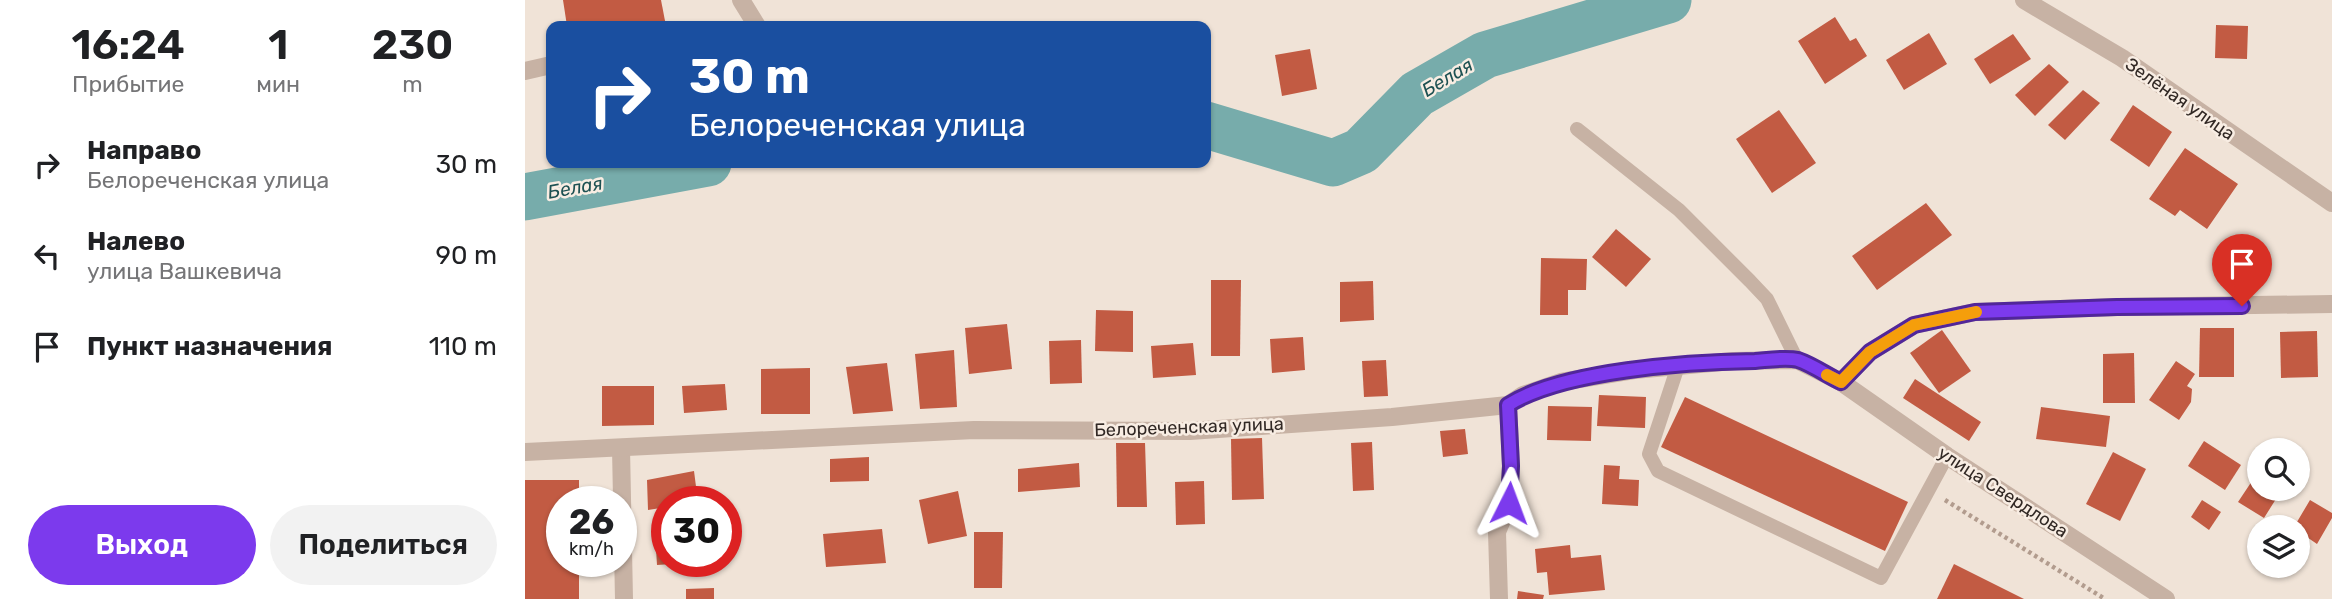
<!DOCTYPE html>
<html lang="ru">
<meta charset="utf-8">
<style>
:root{--surface:#fff;--page:#f2f2f2;--text:#202124;--muted:#757577;--accent:#7c3aed}
body{margin:0;font-family:Rubik,sans-serif;background:var(--page);color:var(--text);height:100vh;display:flex;flex-direction:column;font-size:26px;white-space:nowrap}
*{box-sizing:border-box;margin:0}
p{font-size:23px;color:var(--muted)}
.icon{flex:none;width:38px;height:38px;fill:none;stroke:currentColor;stroke-width:2;stroke-linecap:round;stroke-linejoin:round}
.map{position:relative;flex:1;overflow:hidden}
.side{display:flex;flex-direction:column;background:var(--surface);width:525px}
.side>*{flex:none}
.banner{position:absolute;left:21px;top:21px;width:665px;height:147px;border-radius:14px;box-shadow:0 2px 5px #0004;background:#1a4fa0;color:#fff;overflow:hidden}
.fabs{position:absolute;left:1722px;top:438px;display:grid;gap:14px}
.fabs a{display:grid;place-items:center;width:63px;height:63px;border-radius:50%;background:var(--surface);box-shadow:0 2px 5px #0004;font-size:35px}
.speed{position:absolute;left:21px;top:486px;display:flex;gap:14px;font-size:35px;font-weight:700;text-align:center}
.speed>*{display:grid;place-content:center;width:91px;height:91px;border-radius:50%;background:var(--surface);box-shadow:0 2px 5px #0004;line-height:1}
.speed small{font-size:18px;font-weight:400}
.speed .limit{border:10px solid #d22;background:#fff;color:#111}
.pin{position:absolute;display:grid;place-items:center;width:60px;height:60px;color:#fff;margin:-72px -30px;border-radius:50% 50% 50% 0;rotate:-45deg;box-shadow:0 0 7px #0007}
.pin .icon{rotate:45deg}
.me{position:absolute;width:77px;margin:-38px;rotate:3deg;stroke-linejoin:round;filter:drop-shadow(0 0 5px #0008)}
.turn{display:flex;align-items:center;gap:24px;height:147px;padding:0 28px;font-size:32px}
.turn .icon{width:91px;height:91px;stroke-width:2.5}
.turn b{display:block;font-size:49px;line-height:60px}
.eta{display:flex;justify-content:space-evenly;align-items:center;height:119px;text-align:center}
.eta b{font-size:42px;font-weight:600;line-height:49px}
.primary-button{display:flex;gap:14px;margin-top:auto;padding:14px 28px}
.primary-button a{flex:1;height:80px;border-radius:42px;background:var(--accent);color:#fff;font-size:28px;font-weight:600;line-height:80px;text-align:center}
.primary-button a+a{background:var(--page);color:var(--text)}
ul{padding:0;list-style:none}
li{display:flex;align-items:center;gap:21px;height:91px;padding:0 28px}
li div{flex:1}
li b{display:block;font-size:26px}
li em{font-style:normal}
main{display:flex;flex:1;min-height:0}
.map>svg:first-child{display:block}
.lines{fill:none;stroke-linecap:round;stroke-linejoin:round}
.river{stroke:#77acab;stroke-width:47}
.building{fill:#c25b43}
.path{stroke:#b29c8e;stroke-width:4.5;stroke-dasharray:3.5 3.5;stroke-linecap:butt}
.lane{stroke:#c7b2a4;stroke-width:14}
.street{stroke:#c7b2a4;stroke-width:18}
.route-casing{stroke:#51269a;stroke-width:18}
.route{stroke:#7c3aed;stroke-width:12}
.slow{stroke:#f59e0b;stroke-width:12}
.labels{text-anchor:middle;stroke-width:5;stroke-linejoin:round;paint-order:stroke}
.street-label{font-size:18px;fill:#322925;stroke:#f8ede3}
.water-label{font-size:19px;font-style:italic;fill:#1d5152;stroke:#f8ede3}
</style>
<main>
<section class="side">
<div class="eta">
<div><b>16:24</b><p>Прибытие</p></div>
<div><b>1</b><p>мин</p></div>
<div><b>230</b><p>m</p></div>
</div>
<ul>
<li><svg class="icon" aria-label="right" viewBox="0 0 24 24"><path d="M7 20v-9h11M14 6l5 5-5 5"/></svg><div><b>Направо</b><p>Белореченская улица</p></div><em>30 m</em></li>
<li><svg class="icon" aria-label="left" viewBox="0 0 24 24"><path d="M17 20v-9H6M10 6l-5 5 5 5"/></svg><div><b>Налево</b><p>улица Вашкевича</p></div><em>90 m</em></li>
<li><svg class="icon" aria-label="arrive" viewBox="0 0 24 24"><path d="M6 21V4h12l-3 4 3 4H6"/></svg><div><b>Пункт назначения</b></div><em>110 m</em></li>
</ul>
<div class="primary-button"><a>Выход</a><a>Поделиться</a></div>
</section>
<div class="map">
<svg width="1807" height="599" viewBox="0 0 1807 599">
<rect width="100%" height="100%" fill="#f0e3d7"/>
<g class="lines">
<!-- river -->
<g class="river">
<path d="M681,125L808,163L836,151L892,94L960,55L1143,0"/>
<path d="M0,197L183,163"/>
</g>
</g>
<!-- building -->
<g class="building">
<path d="M38,0H136L141,26H42Z"/>
<path d="M1310,17L1325,41L1331,38L1342,56L1300,84L1273,41Z"/>
<path d="M1691,25L1723,26L1722,59L1690,58Z"/>
<path d="M1404,33L1422,64L1379,90L1361,60Z"/>
<path d="M1488,34L1506,59L1465,84L1449,59Z"/>
<path d="M785,49L792,89L757,96L750,55Z"/>
<path d="M1524,64L1544,82L1510,116L1490,95Z"/>
<path d="M1558,90L1575,103L1540,140L1523,125Z"/>
<path d="M1608,105L1647,132L1624,167L1585,140Z"/>
<path d="M1254,110L1291,163L1247,193L1211,139Z"/>
<path d="M1660,148L1713,184L1682,229L1655,210L1650,216L1624,199Z"/>
<path d="M1401,203L1427,235L1352,290L1327,256Z"/>
<path d="M1091,229L1126,259L1101,287L1067,257Z"/>
<path d="M1016,258L1062,259L1061,290H1043V315H1015Z"/>
<path d="M686,280H716L715,356H686Z"/>
<path d="M848,281L849,320L815,322V282Z"/>
<path d="M571,310L608,311V352L570,351Z"/>
<path d="M482,324L487,369L444,374L440,328Z"/>
<path d="M1675,328H1709V377H1674Z"/>
<path d="M1417,330L1446,371L1414,393L1385,353Z"/>
<path d="M1792,331L1793,377L1756,378L1755,332Z"/>
<path d="M778,337L780,370L747,373L745,339Z"/>
<path d="M556,340L557,383L525,384L524,341Z"/>
<path d="M668,343L671,375L628,378L626,346Z"/>
<path d="M429,350L432,407L395,409L390,354Z"/>
<path d="M1609,353L1610,403H1578V354Z"/>
<path d="M861,360L863,396L839,397L837,361Z"/>
<path d="M1651,361L1670,374L1662,386L1667,389L1666,402L1654,420L1624,400Z"/>
<path d="M362,363L368,411L328,414L321,367Z"/>
<path d="M285,368V414H236V369Z"/>
<path d="M1390,379L1456,422L1444,441L1378,398Z"/>
<path d="M200,384L202,410L159,413L157,386Z"/>
<path d="M77,386H129V425L77,426Z"/>
<path d="M1074,395L1121,397L1120,428L1072,426Z"/>
<path d="M1160,397L1383,502L1360,551L1136,447Z"/>
<path d="M1023,406L1067,407L1066,441L1022,440Z"/>
<path d="M1516,407L1585,416L1581,447L1511,439Z"/>
<path d="M940,429L943,454L918,457L915,431Z"/>
<path d="M737,438L739,499L707,500L706,439Z"/>
<path d="M1679,441L1716,465L1700,490L1663,466Z"/>
<path d="M847,442L849,490L828,491L826,443Z"/>
<path d="M591,443H620L622,507H592Z"/>
<path d="M1588,452L1621,469L1595,521L1561,504Z"/>
<path d="M344,457V481L305,482V459Z"/>
<path d="M554,463L555,487L493,492V469Z"/>
<path d="M1079,465L1095,466L1094,479L1114,480L1113,506L1077,504Z"/>
<path d="M169,471L173,502H142V507L123,510L122,480Z"/>
<path d="M1731,475L1734,477V488H1753L1756,491L1739,518L1713,502Z"/>
<path d="M0,480H54V502H37V562H54V599H0Z"/>
<path d="M679,481L680,524L651,525L650,482Z"/>
<path d="M433,491L442,536L403,544L394,500Z"/>
<path d="M1677,500L1696,512L1684,530L1666,517Z"/>
<path d="M1785,500L1807,513V518L1792,544L1773,531V527H1769Z"/>
<path d="M357,529L361,563L301,567L298,534Z"/>
<path d="M142,532V562H147V564L132,565L130,533Z"/>
<path d="M449,532H478L477,588H449Z"/>
<path d="M1045,545L1046,558L1076,555L1080,590L1024,595L1022,572L1012,573L1010,549Z"/>
<path d="M1429,564L1499,599H1412Z"/>
<path d="M189,588V599H161V589Z"/>
<path d="M993,591L1019,595L1018,599H992Z"/>
</g>
<g class="lines">
<!-- path -->
<path class="path" d="M1420,500L1580,599"/>
<!-- lane -->
<g class="lane">
<path d="M1052,129L1154,210L1225,281L1242,299L1272,360"/>
<path d="M1153,366L1124,454L1133,471L1356,578L1422,456"/>
</g>
<!-- street -->
<g class="street">
<path d="M216,0L232,26"/>
<path d="M1499,0L1597,58L1807,203"/>
<path d="M0,71L26,65"/>
<path d="M1316,382L1345,352L1389,325L1450,312L1592,307L1807,304"/>
<path d="M96,448L99,599"/>
<path d="M0,452L449,430L665,431L867,417L983,405L998,395L1036,382L1109,370L1208,361L1272,360L1316,382L1422,456L1641,599"/>
<path d="M974,599L972,532L984,503L986,466L983,405"/>
</g>
</g>
<g class="lines">
<!-- route casing -->
<g class="route-casing">
<path id="route" d="M984,503L986,466L983,405C1038,370 1164,362 1230,361C1243,360 1261,357 1273,360C1288,365 1303,376 1316,382L1345,352L1389,325L1450,312L1592,307L1717,306"/>
</g>
<!-- route -->
<use href="#route" class="route"/>
<!-- slow -->
<path class="slow" d="M1302,375L1316,382L1345,352L1389,325L1451,312"/>
</g>
<g class="labels">
<!-- street labels -->
<g class="street-label">
<text transform="translate(1655 99) rotate(35)" y="6">Зелёная улица</text>
<text transform="translate(664 427) rotate(-2)" y="6">Белореченская улица</text>
<text transform="translate(1478 492) rotate(33)" y="6">улица Свердлова</text>
</g>
<!-- water labels -->
<g class="water-label">
<text transform="translate(922 77) rotate(-31)" y="7">Белая</text>
<text transform="translate(50 187) rotate(-10)" y="7">Белая</text>
</g>
</g>
</svg>
<div class="fabs">
<a><svg class="icon" aria-label="search" viewBox="0 0 24 24"><circle cx="10" cy="10" r="6"/><path d="M15 15l6 6"/></svg></a>
<a><svg class="icon" aria-label="layers" viewBox="0 0 24 24"><path d="M12 4l9 5-9 5-9-5zM3 14l9 5 9-5"/></svg></a>
</div>
<div class="speed"><div>26<small>km/h</small></div><div class="limit">30</div></div>
<div class="pin" style="left:1717px;top:306px;background:#d93025"><svg class="icon" aria-label="arrive" viewBox="0 0 24 24"><path d="M6 21V4h12l-3 4 3 4H6"/></svg></div>
<svg class="me" style="left:984px;top:503px" viewBox="-20 -20 40 40"><path d="M0-17L14 15 0 8-14 15z" fill="#7c3aed" stroke="#fff" stroke-width="4"/></svg>
<div class="banner">
<div class="turn"><svg class="icon" aria-label="right" viewBox="0 0 24 24"><path d="M7 20v-9h11M14 6l5 5-5 5"/></svg><div><b>30 m</b>Белореченская улица</div></div>
</div>
</div>
</main>
